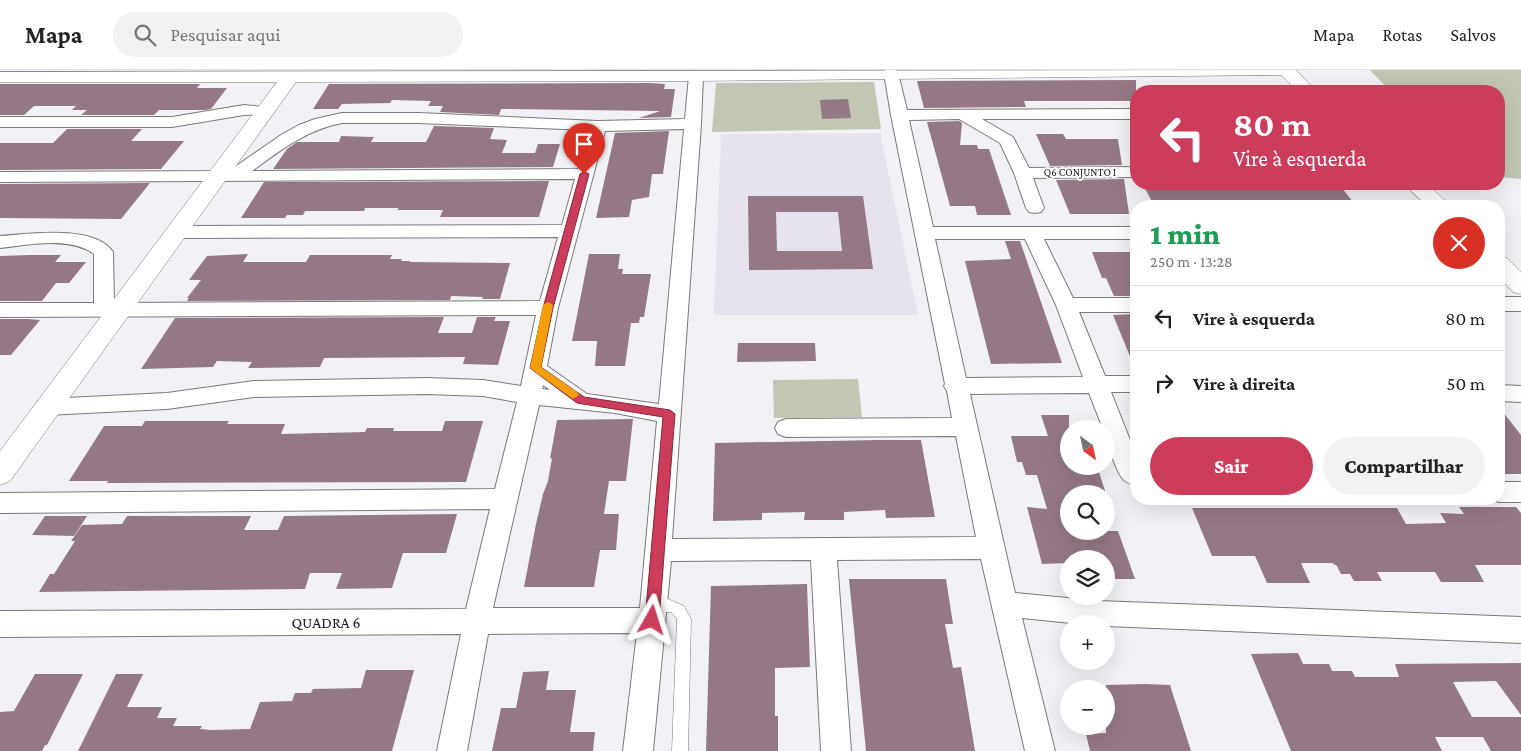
<!DOCTYPE html>
<html lang="pt">
<meta charset="utf-8">
<style>
:root{--surface:#fff;--page:#f2f2f2;--text:#222;--muted:#767676;--line:#e0e0e0;--accent:#cc3c5b}
body{margin:0;font-family:"Crimson Pro",serif;background:var(--page);color:var(--text);height:100vh;display:flex;flex-direction:column;font-size:19px;white-space:nowrap}
*{box-sizing:border-box;margin:0}
p{font-size:16px;color:var(--muted)}
.icon{flex:none;width:28px;height:28px;fill:none;stroke:currentColor;stroke-width:2;stroke-linecap:round;stroke-linejoin:round}
.map{position:relative;flex:1;overflow:hidden}
.panel{position:absolute;left:1130px;top:130px;width:375px;height:305px;display:flex;flex-direction:column;background:var(--surface);border-radius:20px;box-shadow:0 5px 20px #0002}
.panel>*{flex:none}
.banner{position:absolute;left:1130px;top:15px;width:375px;height:105px;border-radius:20px;box-shadow:0 5px 20px #0002;background:#cc3c5b;color:#fff;overflow:hidden}
.needle{width:32px;rotate:147deg}
.fabs{position:absolute;left:1060px;top:350px;display:grid;gap:10px}
.fabs a{display:grid;place-items:center;width:55px;height:55px;border-radius:50%;background:var(--surface);box-shadow:0 5px 20px #0002;font-size:25px}
.pin{position:absolute;display:grid;place-items:center;width:42px;height:42px;color:#fff;margin:-51px -21px;border-radius:50% 50% 50% 0;rotate:-45deg;box-shadow:0 0 5px #0007}
.pin .icon{rotate:45deg}
.me{position:absolute;width:55px;margin:-28px;rotate:6deg;stroke-linejoin:round;filter:drop-shadow(0 0 4px #0008)}
.turn{display:flex;align-items:center;gap:18px;height:105px;padding:0 20px;font-size:22px}
.turn .icon{width:65px;height:65px;stroke-width:2.5}
.turn b{display:block;font-size:35px;line-height:42px}
.round{display:grid;place-items:center;flex:none;width:52px;height:52px;border-radius:26px;background:var(--page)}
.head{display:flex;align-items:center;justify-content:space-between;height:85px;padding:0 20px}
h1{font-size:30px;font-weight:800;line-height:38px;color:#1e9e55}
.button{display:flex;gap:10px;margin-top:auto;padding:10px 20px}
.button a{flex:1;height:58px;border-radius:30px;background:var(--accent);color:#fff;font-size:20px;font-weight:800;line-height:58px;text-align:center}
.button a+a{background:var(--page);color:var(--text)}
ul{padding:0;list-style:none}
li{display:flex;align-items:center;gap:15px;height:65px;padding:0 20px;border-top:1px solid var(--line)}
li div{flex:1}
li b{display:block;font-size:19px}
li em{font-style:normal}
header{display:flex;align-items:center;gap:30px;box-sizing:border-box;height:70px;padding:0 25px;background:var(--surface);border-bottom:1px solid var(--line)}
header strong{font-size:24px}
nav{display:flex;gap:28px;margin-inline-start:auto;font-size:18px}
.search{width:350px;height:45px;background:var(--page);display:flex;align-items:center;gap:12px;box-sizing:border-box;padding:0 18px;border-radius:28px;color:var(--muted);font-size:19px}
.map>svg:first-child{display:block}
.built{fill:#e6e3ef}
.green{fill:#c1c7b2}
.building{fill:#957886;fill-rule:evenodd}
.lines{fill:none;stroke-linecap:round;stroke-linejoin:round}
.service-casing{stroke:#7a797d;stroke-width:1}
.minor-casing{stroke:#7a797d;stroke-width:2}
.tertiary-casing{stroke:#7a797d;stroke-width:1}
.service{fill:#fff;fill-rule:evenodd}
.minor{fill:#fff;fill-rule:evenodd}
.tertiary{fill:#fff;fill-rule:evenodd}
.route{fill:#cc3c5b;stroke:#85273b}
.slow{fill:#f59e0b}
.labels{text-anchor:middle;stroke-width:4;stroke-linejoin:round;paint-order:stroke}
.far-street-label{font-size:11px;fill:#1f1e20;stroke:#fff}
.near-street-label{font-size:16px;fill:#1f1e20;stroke:#fff}
</style>
<header>
<strong>Mapa</strong>
<div class="search"><svg class="icon" aria-label="search" viewBox="0 0 24 24"><circle cx="10" cy="10" r="6"/><path d="M15 15l6 6"/></svg>Pesquisar aqui</div>
<nav><a>Mapa</a><a>Rotas</a><a>Salvos</a></nav>
</header>
<div class="map">
<svg width="1521" height="681" viewBox="0 0 1521 681">
<rect width="100%" height="100%" fill="#f2f1f6"/>
<!-- built -->
<path class="built" d="M880,63L918,245H714L721,64Z"/>
<!-- green -->
<g class="green">
<path d="M1370,0H1521V109L1499,107V21H1390Z"/>
<path d="M874,12L881,59L712,62L716,13Z"/>
<path d="M858,309L862,347L774,348L773,310Z"/>
</g>
<!-- building -->
<g class="building">
<path d="M1136,10V31H1024L1026,37L924,38L917,11Z"/>
<path d="M650,13L665,14L664,19H675L671,47L639,48L660,41L501,39L499,45L440,42L443,36H428L431,31L392,30L390,33L342,34L338,39H313L329,14Z"/>
<path d="M0,14H200L197,18H227L211,39L205,40H159L154,45H81L87,40H72L76,36H34L24,45H0Z"/>
<path d="M848,29L851,48L822,49L820,30Z"/>
<path d="M959,51L962,53L960,75H977L978,79H989L1011,145H977L975,136H950L927,52Z"/>
<path d="M434,56L494,58L490,69L507,70L502,83H535L538,74H560L553,97L273,99L287,79L297,72H339L341,66L374,67L371,72H426Z"/>
<path d="M67,59H142L131,71H184L161,99L0,100V73H53Z"/>
<path d="M669,61L663,104H652L649,127L632,130L629,147L596,148L615,63Z"/>
<path d="M1036,64H1063L1066,69H1118L1122,95L1050,96Z"/>
<path d="M1124,109L1129,144H1070L1056,110Z"/>
<path d="M549,111L539,147H440L443,140H397L399,138H365L364,141H305L303,145H287L285,148H241L264,112Z"/>
<path d="M150,113L121,149L0,148V114Z"/>
<path d="M1143,114H1339L1356,136H1154Z"/>
<path d="M748,126H863L873,199L749,200ZM776,142H838L842,181H777Z"/>
<path d="M1005,171H1020L1062,293L991,294L965,191L1011,189Z"/>
<path d="M1092,182H1136V226H1114L1106,208H1102Z"/>
<path d="M248,184L243,192H306L310,185H392L390,189H402L401,191H410V192L510,193L500,229H482L483,227L451,226L450,230L187,231L189,228H187L201,210H189L207,186Z"/>
<path d="M589,184H620L618,199H623L622,204H651L644,247H640L639,253H631L625,296H595L597,271H572Z"/>
<path d="M30,185H61L55,192H86L69,213H56L42,231H0V186Z"/>
<path d="M1136,244V301L1113,245Z"/>
<path d="M444,247L438,263H472L477,247H496L494,251H510L498,295L463,294L465,287L324,288L320,297L248,298L252,292L217,291L213,297L141,299L175,248Z"/>
<path d="M0,249H27L40,250L11,285H0Z"/>
<path d="M738,273H815L816,291L737,292Z"/>
<path d="M1499,337L1521,365V404H1499Z"/>
<path d="M1041,345H1069V396H1097L1106,424H1069V461H1118L1135,509H1106V489H1069V493L1042,494L1027,437L1047,439L1037,405H1026L1022,392H1017L1011,366H1048Z"/>
<path d="M633,349L626,411H609L604,444H619L616,480H600L594,517H524L536,454L543,424L548,411L552,388L550,389L557,350Z"/>
<path d="M145,351H229L227,354H285L281,364L365,362L367,358H394L393,361H442L445,351H483L466,412L107,413L108,411H69L104,356H142Z"/>
<path d="M878,370H921L935,447L886,448L885,440L844,442V450H804L805,442L762,443V450L713,451L715,373Z"/>
<path d="M1459,437H1516L1521,443V495H1475L1484,512H1441L1435,502H1377L1382,511H1354L1350,504H1341L1337,496L1332,493H1301L1310,513H1267L1255,486H1212L1192,438H1397L1406,454L1446,453L1440,443L1464,444Z"/>
<path d="M457,444L446,483H403L392,518L336,519L342,503H310L305,519L39,522L50,504H54L75,471H71L82,455L122,454L127,446H251L244,460H278L284,446Z"/>
<path d="M45,446H87L74,466L32,465Z"/>
<path d="M849,509H946L953,554H945L953,598L961,597L975,681H866Z"/>
<path d="M807,514L810,597L775,598V646H778V681H706L711,516Z"/>
<path d="M1298,583L1303,594H1329L1332,601H1352L1355,607H1399L1395,594L1521,593V645L1496,611L1453,612L1472,647H1521V681H1491L1483,667H1435L1442,681H1291L1251,584Z"/>
<path d="M366,600H414L392,681H78L116,604H143L127,637H162L157,648H177L173,656H202L200,659L212,660L250,659L260,632L292,631L295,623H311L313,619L361,618Z"/>
<path d="M549,601L546,620H576L570,662H595L593,681H492L501,638H516L523,602Z"/>
<path d="M35,604H83L47,675H45L42,681H0V642L14,641Z"/>
<path d="M1145,614L1170,615L1191,681H1090L1086,664L1106,663V615Z"/>
</g>
<g class="lines">
<!-- service casing -->
<g class="service-casing">
<path id="service" d="M668,529L684,536L691,549L688,681H672L677,549L671,542H654L649,540L647,536L649,532Z"/>
</g>
<!-- minor casing -->
<g class="minor-casing">
<g id="minor">
<path d="M886,0H896L898,3L907,40L1136,39V49H982L1013,67L1029,98L1136,97V107L1033,108L1044,138L1041,142L1035,143L1029,142L1026,138L1014,103L1000,73L959,49L909,50L933,157H1136V169H1044L1073,228H1136V242H1079L1105,306H1136V322H1111L1136,385V416C1131,414 1126,413 1122,408C1115,398 1106,371 1106,359H1103L1089,323L970,324L1015,523L1098,531L1521,547V573L1106,556V554H1081L1022,548L1055,681H1025L981,489L837,490L851,681H821L811,490L671,491L653,681H623L637,563L488,564L467,681H437L461,564L0,567V541L466,539L490,439L0,443V423L495,419L517,332L483,326L427,324L254,327L167,339L46,345L38,343L35,337L38,331L46,329L167,323L254,311L427,308L483,310L521,316L536,245L0,247V233H94V184C70,166 28,175 0,178V166C28,164 95,154 113,182L114,233L540,231L558,167L178,168L172,166L169,162L172,158L178,156L562,155L575,109L0,112V102L229,101L281,65L299,55L315,49L342,43H418L598,51L685,49L689,6L691,3H701L703,6L701,54L672,469L976,467L956,366L786,367L778,364L775,358L778,352L786,349L952,348L947,321L944,316L945,314L891,45L884,3ZM342,53H418L589,60L578,99L252,101C281,80 306,60 342,53ZM684,59L659,334L587,324L547,296L558,238L605,61ZM935,169H1025L1056,235L1083,307L966,308ZM543,315L550,320L542,319ZM539,335L615,343L657,351L640,538H493Z"/>
<path d="M244,35L272,38L274,41L272,44L244,45L172,57H0V47H172Z"/>
<rect x="1499" y="227" width="22" height="14"/>
<path d="M1499,315L1521,316V332L1499,331Z"/>
<path d="M1499,412H1521V432H1499L1490,429H1499Z"/>
</g>
</g>
<!-- tertiary casing -->
<g class="tertiary-casing">
<g id="tertiary">
<path d="M1296,0L1316,21H1297L1281,5L696,11L296,12L10,411L0,415V381L277,12H0V2Z"/>
<path d="M1404,114H1427L1451,136H1427Z"/>
<path d="M1499,186L1507,188L1521,202V224L1513,222L1499,207Z"/>
</g>
</g>
<!-- service -->
<use href="#service" class="service"/>
<!-- minor -->
<use href="#minor" class="minor"/>
<!-- tertiary -->
<use href="#tertiary" class="tertiary"/>
</g>
<!-- route -->
<path class="route" d="M584,102L589,104L553,238L541,297L584,327L670,340L675,344L659,550L657,555L652,557L647,555L645,550L663,347L577,333L530,298L543,238L580,104Z"/>
<!-- slow -->
<path class="slow" d="M548,232L553,235L541,297L577,322L579,325L573,329L530,298L543,235Z"/>
<g class="labels">
<!-- far-street labels -->
<g class="far-street-label">
<text x="1080" y="106">Q6 CONJUNTO I</text>
</g>
<!-- near-street labels -->
<g class="near-street-label">
<text x="326" y="558">QUADRA 6</text>
</g>
</g>
</svg>
<div class="fabs">
<a><svg class="needle" viewBox="-14 -14 28 28"><path d="M0-13l5 13h-10z" fill="#e53935"/><path d="M0 13l5-13h-10z" fill="#767676"/></svg></a>
<a><svg class="icon" aria-label="search" viewBox="0 0 24 24"><circle cx="10" cy="10" r="6"/><path d="M15 15l6 6"/></svg></a>
<a><svg class="icon" aria-label="layers" viewBox="0 0 24 24"><path d="M12 4l9 5-9 5-9-5zM3 14l9 5 9-5"/></svg></a>
<a>+</a>
<a>−</a>
</div>
<div class="pin" style="left:584px;top:104px;background:#d93025"><svg class="icon" aria-label="arrive" viewBox="0 0 24 24"><path d="M6 21V4h12l-3 4 3 4H6"/></svg></div>
<svg class="me" style="left:652px;top:550px" viewBox="-20 -20 40 40"><path d="M0-17L14 15 0 8-14 15z" fill="#cc3c5b" stroke="#fff" stroke-width="4"/></svg>
<div class="banner">
<div class="turn"><svg class="icon" aria-label="left" viewBox="0 0 24 24"><path d="M17 20v-9H6M10 6l-5 5 5 5"/></svg><div><b>80 m</b>Vire à esquerda</div></div>
</div>
<section class="panel">
<div class="head"><div><h1>1 min</h1><p>250 m · 13:28</p></div><a class="round" style="background:#d93025;color:#fff"><svg class="icon" aria-label="close" viewBox="0 0 24 24"><path d="M6 6l12 12M18 6L6 18"/></svg></a></div>
<ul>
<li><svg class="icon" aria-label="left" viewBox="0 0 24 24"><path d="M17 20v-9H6M10 6l-5 5 5 5"/></svg><div><b>Vire à esquerda</b></div><em>80 m</em></li>
<li><svg class="icon" aria-label="right" viewBox="0 0 24 24"><path d="M7 20v-9h11M14 6l5 5-5 5"/></svg><div><b>Vire à direita</b></div><em>50 m</em></li>
</ul>
<div class="button"><a>Sair</a><a>Compartilhar</a></div>
</section>
</div>
